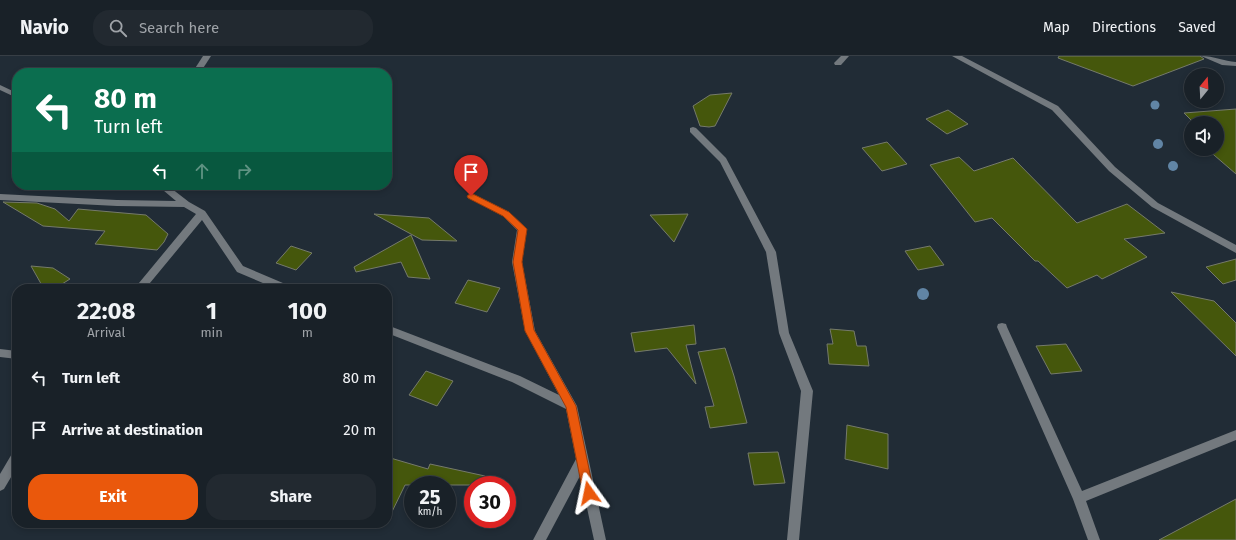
<!DOCTYPE html>
<style>
:root{--surface:#192128;--page:#222930;--text:#f1f3f6;--muted:#9fa3a8;--line:#373e45;--accent:#ea580c}
body{margin:0;font-family:"Fira Sans",sans-serif;background:var(--page);color:var(--text);height:100vh;display:flex;flex-direction:column;font-size:15px;white-space:nowrap}
*{box-sizing:border-box;margin:0}
p{font-size:13px;color:var(--muted)}
.icon{flex:none;width:22px;height:22px;fill:none;stroke:currentColor;stroke-width:2;stroke-linecap:round;stroke-linejoin:round}
.map{position:relative;flex:1;overflow:hidden}
.details{position:absolute;left:12px;top:228px;width:380px;height:244px;display:flex;flex-direction:column;background:var(--surface);border-radius:16px;box-shadow:0 2px 6px #0003,0 0 0 1px var(--line)}
.details>*{flex:none}
.hud{position:absolute;left:12px;top:12px;width:380px;height:122px;border-radius:16px;box-shadow:0 2px 6px #0003,0 0 0 1px var(--line);background:#0b6e4f;color:#fff;overflow:hidden}
.needle{width:26px;rotate:18deg}
.controls{position:absolute;left:1184px;top:12px;display:grid;gap:8px}
.controls a{display:grid;place-items:center;width:40px;height:40px;border-radius:50%;background:var(--surface);box-shadow:0 2px 6px #0003,0 0 0 1px var(--line);font-size:20px}
.speed{position:absolute;left:404px;top:420px;display:flex;gap:8px;font-size:20px;font-weight:700;text-align:center}
.speed>*{display:grid;place-content:center;width:52px;height:52px;border-radius:50%;background:var(--surface);box-shadow:0 2px 6px #0003,0 0 0 1px var(--line);line-height:1}
.speed small{font-size:10px;font-weight:400}
.speed .limit{border:6px solid #d22;background:#fff;color:#111}
.pin{position:absolute;display:grid;place-items:center;width:34px;height:34px;color:#fff;margin:-41px -17px;border-radius:50% 50% 50% 0;rotate:-45deg;box-shadow:0 0 4px #0007}
.pin .icon{rotate:45deg}
.me{position:absolute;width:44px;margin:-22px;rotate:348deg;stroke-linejoin:round;filter:drop-shadow(0 0 3px #0008)}
.turn{display:flex;align-items:center;gap:14px;height:84px;padding:0 16px;font-size:18px}
.turn .icon{width:52px;height:52px;stroke-width:2.5}
.turn b{display:block;font-size:28px;line-height:34px}
.lanes{display:flex;align-items:center;height:38px;padding:0 16px;background:#0003;justify-content:center;gap:20px;direction:ltr}
.lanes .off{opacity:.35}
.eta{display:flex;justify-content:space-evenly;align-items:center;height:68px;text-align:center}
.eta b{font-size:24px;font-weight:700;line-height:28px}
.primary-button{display:flex;gap:8px;margin-top:auto;padding:8px 16px}
.primary-button a{flex:1;height:46px;border-radius:16px;background:var(--accent);color:#fff;font-size:16px;font-weight:700;line-height:46px;text-align:center}
.primary-button a+a{background:var(--page);color:var(--text)}
ul{padding:0;list-style:none}
li{display:flex;align-items:center;gap:12px;height:52px;padding:0 16px}
li div{flex:1}
li b{display:block;font-size:15px}
li em{font-style:normal}
header{display:flex;align-items:center;gap:24px;box-sizing:border-box;height:56px;padding:0 20px;background:var(--surface);border-bottom:1px solid var(--line)}
header strong{font-size:19px}
nav{display:flex;gap:22px;margin-inline-start:auto;font-size:14px}
.search{width:280px;height:36px;background:var(--page);display:flex;align-items:center;gap:10px;box-sizing:border-box;padding:0 14px;border-radius:16px;color:var(--muted);font-size:15px}
.map>svg:first-child{display:block}
.building{fill:#45570c;stroke:#757a6b}
.lines{fill:none;stroke-linecap:round;stroke-linejoin:round}
.minor{fill:#73797e;fill-rule:evenodd}
.tree{fill:#6185a5}
.route{fill:#ea580c;stroke:#983908}
</style>
<header>
<strong>Navio</strong>
<div class="search"><svg class="icon" aria-label="search" viewBox="0 0 24 24"><circle cx="10" cy="10" r="6"/><path d="M15 15l6 6"/></svg>Search here</div>
<nav><a>Map</a><a>Directions</a><a>Saved</a></nav>
</header>
<div class="map">
<svg width="1236" height="484" viewBox="0 0 1236 484">
<rect width="100%" height="100%" fill="#212c36"/>
<!-- building -->
<g class="building">
<path d="M1059,0H1200L1204,3L1133,30L1058,2Z"/>
<path d="M732,37L715,70L709,71L700,70L693,50L710,39Z"/>
<path d="M1236,53V118L1207,93H1217V67H1194L1184,57Z"/>
<path d="M948,54L968,68L947,78L926,63Z"/>
<path d="M887,86L907,108L882,115L862,92Z"/>
<path d="M959,101L974,115L1013,102L1077,167L1127,148L1165,177L1124,183L1147,201L1102,223L1097,219L1067,232L1038,205H1035L992,162L975,166L930,109Z"/>
<path d="M3,146L37,147L55,153L69,165L78,153L146,159L168,178L164,186L157,194L95,188L105,175L43,170Z"/>
<path d="M374,158L429,162L457,185L422,184Z"/>
<path d="M688,158L674,186L650,159Z"/>
<path d="M411,179L430,223L408,221L401,206L356,216L354,211Z"/>
<path d="M291,190L312,197L296,214L276,207Z"/>
<path d="M930,190L944,209L918,214L905,195Z"/>
<path d="M1236,203V224L1223,228L1206,211Z"/>
<path d="M31,210L53,212L70,223L54,233H44Z"/>
<path d="M468,224L500,232L487,256L455,247Z"/>
<path d="M1171,236L1214,245L1236,267V300Z"/>
<path d="M694,269L696,288L686,289L696,328L667,292L635,296L631,277Z"/>
<path d="M830,273L854,275L857,290H866L869,310L829,308L827,288H833Z"/>
<path d="M1066,288L1082,315L1051,318L1036,290Z"/>
<path d="M725,292L734,320L747,367L710,372L705,351L714,350L698,296Z"/>
<path d="M426,315L453,325L437,350L409,339Z"/>
<path d="M847,369L888,378V413L845,403Z"/>
<path d="M778,396L785,427L754,429L748,397Z"/>
<path d="M387,401L428,413L430,408L485,420L484,429H405L387,466Z"/>
<path d="M1236,443V484H1159Z"/>
</g>
<g class="lines">
<!-- minor -->
<g class="minor">
<path d="M203,0H211L200,17H192Z"/>
<path d="M841,0H849L841,9H835L834,7Z"/>
<path d="M952,0H962L1058,50L1115,111L1158,147L1236,189V197L1152,151L1109,115L1052,54Z"/>
<path d="M1201,0C1214,0 1224,5 1236,6V10L1222,9Z"/>
<path d="M0,29L17,37V42L0,34Z"/>
<path d="M693,71L696,72L726,102L776,196L789,277L813,335L799,484H787L801,335L779,277L766,196L720,106L690,76V72Z"/>
<path d="M157,129H167L189,146L205,155L243,210L290,230L292,233H277L237,216L202,164L145,233H134L196,158L184,151L117,150L0,144V138L117,144L176,145Z"/>
<path d="M471,137L509,156L527,173L522,206L535,275L577,350L606,484H594L580,420L546,484H533L576,403L566,353L512,326L387,277V269L520,320L559,339L525,275L512,206L517,174L503,160L468,142L467,140Z"/>
<path d="M1002,267L1006,268L1007,271L1082,435L1236,374V384L1086,445L1100,484H1088L1073,443L997,271L998,268Z"/>
<path d="M0,293L17,295V303L0,301Z"/>
<path d="M17,395V411L4,433L0,435V418L13,396Z"/>
</g>
</g>
<!-- trees -->
<g class="tree">
<circle cx="1155" cy="49" r="4.5"/>
<circle cx="1158" cy="88" r="5"/>
<circle cx="1173" cy="110" r="5"/>
<circle cx="923" cy="238" r="6"/>
</g>
<!-- route -->
<path class="route" d="M471,137L509,156L527,173L522,206L534,274L576,350L594,437L593,441L589,442L585,441L583,437L566,351L525,275L513,206L518,174L503,160L468,142L467,140Z"/>
</svg>
<div class="controls">
<a><svg class="needle" viewBox="-14 -14 28 28"><path d="M0-13l5 13h-10z" fill="#e53935"/><path d="M0 13l5-13h-10z" fill="#9fa3a8"/></svg></a>
<a><svg class="icon" aria-label="sound" viewBox="0 0 24 24"><path d="M4 9h4l5-4v14l-5-4H4zM17 9q2 3 0 6"/></svg></a>
</div>
<div class="speed"><div>25<small>km/h</small></div><div class="limit">30</div></div>
<div class="pin" style="left:471px;top:140px;background:#d93025"><svg class="icon" aria-label="arrive" viewBox="0 0 24 24"><path d="M6 21V4h12l-3 4 3 4H6"/></svg></div>
<svg class="me" style="left:589px;top:437px" viewBox="-20 -20 40 40"><path d="M0-17L14 15 0 8-14 15z" fill="#ea580c" stroke="#fff" stroke-width="4"/></svg>
<div class="hud">
<div class="turn"><svg class="icon" aria-label="left" viewBox="0 0 24 24"><path d="M17 20v-9H6M10 6l-5 5 5 5"/></svg><div><b>80 m</b>Turn left</div></div>
<div class="lanes"><svg class="icon" aria-label="left" viewBox="0 0 24 24"><path d="M17 20v-9H6M10 6l-5 5 5 5"/></svg><svg class="icon off" aria-label="ahead" viewBox="0 0 24 24"><path d="M12 20V5M6 11l6-6 6 6"/></svg><svg class="icon off" aria-label="right" viewBox="0 0 24 24"><path d="M7 20v-9h11M14 6l5 5-5 5"/></svg></div>
</div>
<section class="details">
<div class="eta">
<div><b>22:08</b><p>Arrival</p></div>
<div><b>1</b><p>min</p></div>
<div><b>100</b><p>m</p></div>
</div>
<ul>
<li><svg class="icon" aria-label="left" viewBox="0 0 24 24"><path d="M17 20v-9H6M10 6l-5 5 5 5"/></svg><div><b>Turn left</b></div><em>80 m</em></li>
<li><svg class="icon" aria-label="arrive" viewBox="0 0 24 24"><path d="M6 21V4h12l-3 4 3 4H6"/></svg><div><b>Arrive at destination</b></div><em>20 m</em></li>
</ul>
<div class="primary-button"><a>Exit</a><a>Share</a></div>
</section>
</div>
